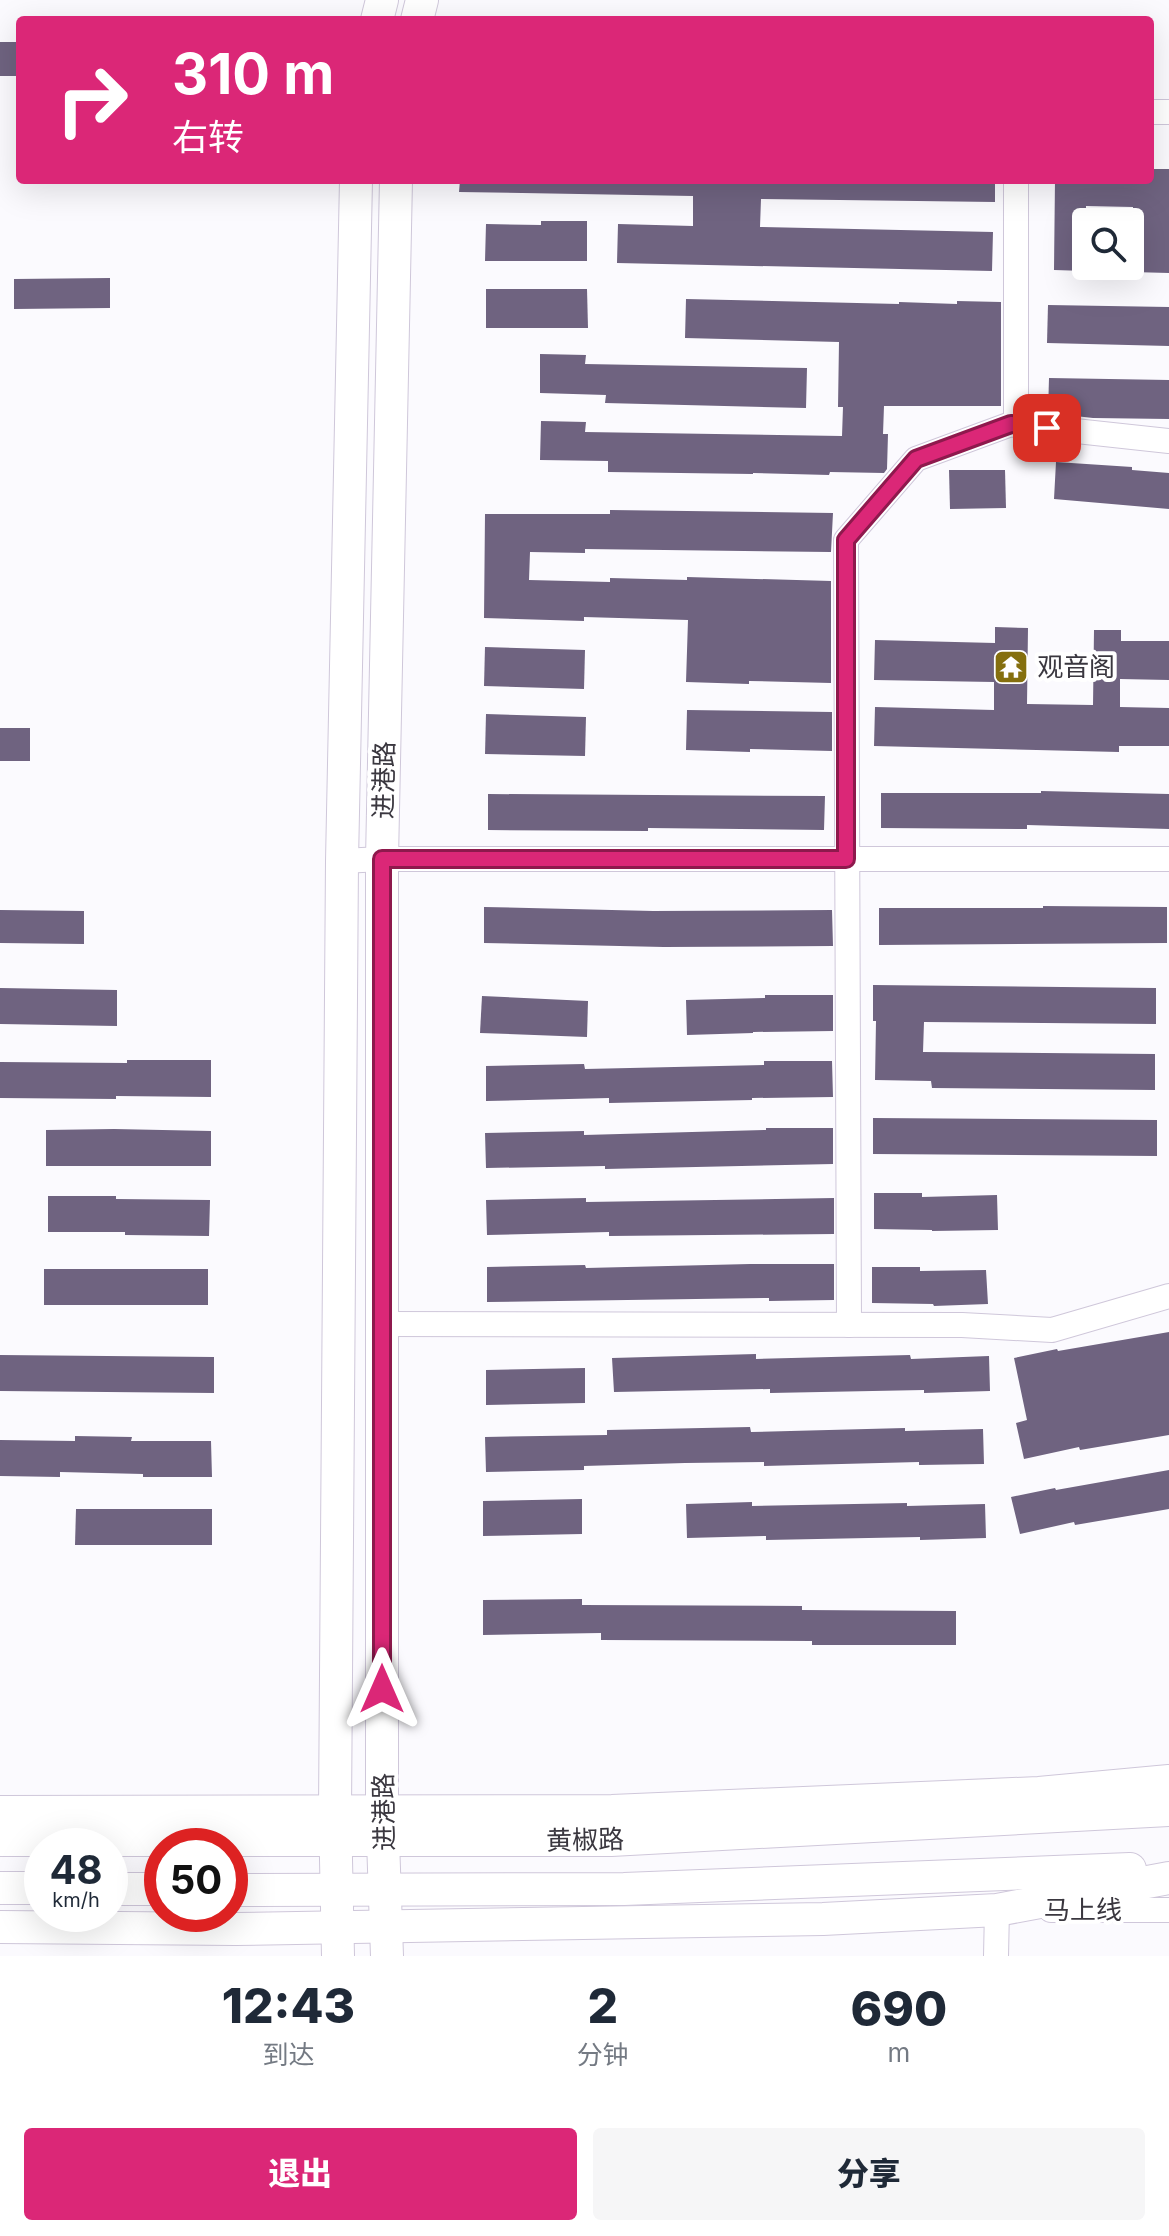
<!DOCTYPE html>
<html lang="zh">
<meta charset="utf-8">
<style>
:root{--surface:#fff;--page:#f6f6f7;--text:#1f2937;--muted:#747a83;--accent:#db2777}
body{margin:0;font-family:Inter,"Noto Sans SC",sans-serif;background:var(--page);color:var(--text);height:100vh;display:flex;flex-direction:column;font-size:30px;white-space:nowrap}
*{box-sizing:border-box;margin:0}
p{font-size:26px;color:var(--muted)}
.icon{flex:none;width:44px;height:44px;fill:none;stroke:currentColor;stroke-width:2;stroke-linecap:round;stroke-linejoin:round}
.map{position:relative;height:1956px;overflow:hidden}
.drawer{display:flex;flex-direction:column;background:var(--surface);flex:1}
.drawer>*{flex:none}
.banner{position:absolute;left:16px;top:16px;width:1138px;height:168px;border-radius:8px;box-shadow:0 8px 32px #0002;background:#db2777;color:#fff;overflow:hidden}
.buttons{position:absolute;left:1072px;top:208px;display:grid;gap:16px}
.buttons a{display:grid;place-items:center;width:72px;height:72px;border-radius:8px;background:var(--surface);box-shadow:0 8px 32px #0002;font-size:40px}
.speed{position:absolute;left:24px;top:1828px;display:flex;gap:16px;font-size:40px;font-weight:700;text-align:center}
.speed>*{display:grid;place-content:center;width:104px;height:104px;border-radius:50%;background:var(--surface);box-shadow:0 8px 32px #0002;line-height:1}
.speed small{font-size:20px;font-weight:400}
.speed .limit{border:12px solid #d22;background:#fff;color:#111}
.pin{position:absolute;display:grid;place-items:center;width:68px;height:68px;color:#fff;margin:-34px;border-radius:16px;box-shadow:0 4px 12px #0006}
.me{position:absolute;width:88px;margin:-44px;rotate:0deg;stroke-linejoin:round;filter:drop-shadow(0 0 6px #0008)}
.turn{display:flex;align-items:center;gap:28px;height:168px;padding:0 24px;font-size:36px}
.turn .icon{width:104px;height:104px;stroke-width:2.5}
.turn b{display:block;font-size:56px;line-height:68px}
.eta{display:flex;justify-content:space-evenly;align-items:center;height:136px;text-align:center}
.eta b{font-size:48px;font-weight:800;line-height:56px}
.primary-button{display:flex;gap:16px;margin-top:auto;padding:16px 24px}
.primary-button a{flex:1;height:92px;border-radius:8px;background:var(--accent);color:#fff;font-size:32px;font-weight:800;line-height:92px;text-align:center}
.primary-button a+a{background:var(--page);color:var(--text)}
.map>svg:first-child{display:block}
.building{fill:#6f6380}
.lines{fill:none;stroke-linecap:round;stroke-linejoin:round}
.minor-casing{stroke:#cfc7da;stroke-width:26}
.major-casing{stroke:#cfc7da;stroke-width:34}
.minor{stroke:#fff;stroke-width:24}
.major{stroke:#fff;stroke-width:32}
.route-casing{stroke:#8e194d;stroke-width:20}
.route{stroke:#db2777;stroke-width:14}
.labels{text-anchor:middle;stroke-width:8;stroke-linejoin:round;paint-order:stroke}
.poi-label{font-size:26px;fill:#3a373f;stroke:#fff;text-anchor:start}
.street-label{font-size:26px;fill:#3a373f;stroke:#fff}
</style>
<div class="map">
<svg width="1169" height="1956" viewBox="0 0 1169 1956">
<rect width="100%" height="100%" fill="#fbfafe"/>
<!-- building -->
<g class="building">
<rect x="0" y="42" width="20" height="34"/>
<path d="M1150,169H1169V273L1132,272L1133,207L1086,206V271L1054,270L1055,180H1150Z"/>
<path d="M460,180H995V202L761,199L760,227L993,232L992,271L617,263L618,224L693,226V196L459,192Z"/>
<path d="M541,221H587V261H485L486,224L541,225Z"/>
<path d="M110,278V308L14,309V279Z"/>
<path d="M486,289H587L588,328H486Z"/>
<path d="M686,299L899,304V302L957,304V301L1001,302V406H884L883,434H888L887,469L884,473L830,472L829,475L753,473V474L608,472V461L540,460L541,421L586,422L585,432L842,436L843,407H838L839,342L685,338Z"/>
<path d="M1048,305L1169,307V346L1047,343Z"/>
<path d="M540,354L586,355L585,364L807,368L806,408L605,403L606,395L540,393Z"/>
<path d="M1049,378L1169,380V419L1093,418L1048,413Z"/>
<path d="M1056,462L1132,467V470L1169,473V509L1054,499Z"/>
<path d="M949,470H1005L1006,508L950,509Z"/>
<path d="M610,510L833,513L831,552L585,549V553L530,552L529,580L610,582V578L687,580V577L831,581V683L749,681V684L686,682L688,620L584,617V621L484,618L485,514H610Z"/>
<path d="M995,627L1028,628L1027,704L1093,705L1094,630H1121V641H1169V680L1120,679V707L1169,708V746H1119V752L874,746L875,707L994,710V682L874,680L875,640L995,643Z"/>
<path d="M485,647L585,650L584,689L484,686Z"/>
<path d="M687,710L832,712V751L750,749V752L686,750Z"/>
<path d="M486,714L586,717L585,756L485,754Z"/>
<rect x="0" y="728" width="30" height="33"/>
<path d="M1041,791L1169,794V829L1027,825V829L881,828V793H1041Z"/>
<path d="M488,794L825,796L824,830L648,828V831L488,830Z"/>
<path d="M1043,906L1167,907V943L879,945V908H1043Z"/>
<path d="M484,907L653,911L832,910L833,946L664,947L484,943Z"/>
<path d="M0,910L84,911V944L0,943Z"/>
<path d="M873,985L1156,988V1024L924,1022L923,1052L1155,1054V1090L932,1088L931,1081L875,1080L876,1021H873Z"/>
<path d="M0,988L117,990V1026L0,1024Z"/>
<path d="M765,995H833V1031L753,1032V1033L687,1035L686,1000L765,998Z"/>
<path d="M482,996L588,1001L587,1037L480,1033Z"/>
<path d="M127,1060H211V1097L116,1096V1099L0,1098V1062L127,1063Z"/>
<path d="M764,1061H832L833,1097L752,1098V1100L609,1103V1098L486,1101V1066L584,1064L585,1069L764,1065Z"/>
<path d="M873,1118L1157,1120V1156L873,1154Z"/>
<path d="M766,1128H833V1164L605,1169V1166L486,1168L485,1133L584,1131V1135L766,1130Z"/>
<path d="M114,1129L211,1131V1166H46V1130Z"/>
<path d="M874,1193H922V1197L997,1195L998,1230L932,1231V1230L874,1229Z"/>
<path d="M48,1196H116V1199L210,1200L209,1236L125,1235V1232H48Z"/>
<path d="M586,1198V1202L834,1198V1234L609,1236V1232L487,1235L486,1200Z"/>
<path d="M750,1264H834V1300L769,1301V1298L487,1302V1267L585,1265L586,1268Z"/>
<path d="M872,1267H920V1271L986,1270L988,1304L934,1306L933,1304L872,1303Z"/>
<rect x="44" y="1269" width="164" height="36"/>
<path d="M1169,1332V1435L1080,1450L1079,1447L1024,1459L1016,1423L1027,1420L1014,1358L1057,1349L1058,1351Z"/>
<path d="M756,1354V1359L910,1355L911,1359L989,1356L990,1391L924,1393V1390L770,1393V1389L614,1392L612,1358Z"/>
<path d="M0,1355L214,1357V1393L0,1391Z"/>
<path d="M585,1368V1403L486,1405V1370Z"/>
<path d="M750,1427L751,1432L905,1428V1431L983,1429L984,1464L919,1465V1462L764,1466V1462L685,1463L584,1466V1470L486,1472L485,1437L607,1435V1430Z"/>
<path d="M75,1436L132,1437L131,1441H211L212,1477H143V1474L60,1472V1477L0,1476V1440L75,1441Z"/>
<path d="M1169,1470V1509L1075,1525L1074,1522L1020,1534L1011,1497L1055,1488L1056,1490Z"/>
<path d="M582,1499V1534L483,1536V1501Z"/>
<path d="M752,1502V1506L907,1503V1506L985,1504L986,1538L920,1540V1537L766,1540V1536L687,1538L686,1504Z"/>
<path d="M76,1509H212V1545H75Z"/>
<path d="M582,1599V1605L802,1606V1610L956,1611V1645H812V1641L601,1640V1633L483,1635V1600Z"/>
</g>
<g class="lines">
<!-- minor casing -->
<g class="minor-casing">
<g id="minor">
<path d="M1150,112H1169"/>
<path d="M1016,180V425"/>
<path d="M342,861L382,859H1169"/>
<path d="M382,1324L962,1325L1052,1330L1169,1296"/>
<path d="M849,1325L846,540L916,459L1011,424L1169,441"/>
<path d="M1051,1910H1169"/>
<path d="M996,1956L997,1910H1015"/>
</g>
</g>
<!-- major casing -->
<g class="major-casing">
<g id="major">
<path d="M377,20L382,0"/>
<path d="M417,20L422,0"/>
<path d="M0,1812L612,1811L1039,1793L1169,1781"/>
<path d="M0,1840H611L1169,1810"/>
<path d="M0,1888H42"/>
<path d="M110,1889H162"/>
<path d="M230,1890L624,1889L1130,1869"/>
<path d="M0,1927L236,1929L823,1919L997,1910L1169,1878"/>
<path d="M338,1956L335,1811L342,861L356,180"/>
<path d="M387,1956L382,1811V859L396,180"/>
</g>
</g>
<!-- minor -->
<use href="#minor" class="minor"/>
<!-- major -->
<use href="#major" class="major"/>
</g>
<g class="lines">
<!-- route casing -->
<g class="route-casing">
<path id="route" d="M382,1689V859H846V540L916,459L1011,424L1047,428"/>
</g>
<!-- route -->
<use href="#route" class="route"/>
</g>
<!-- icons -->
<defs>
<g id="temple-square" transform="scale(1.8)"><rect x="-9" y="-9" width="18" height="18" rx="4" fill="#856f0e" stroke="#fff"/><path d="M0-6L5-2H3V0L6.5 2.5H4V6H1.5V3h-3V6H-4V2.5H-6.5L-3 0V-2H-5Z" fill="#fff"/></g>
</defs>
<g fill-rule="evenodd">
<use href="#temple-square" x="1011" y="667"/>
</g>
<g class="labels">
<!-- poi labels -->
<g class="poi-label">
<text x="1037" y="676">观音阁</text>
</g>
<!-- street labels -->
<g class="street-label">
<text transform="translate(384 780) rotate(-89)" y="9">进港路</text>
<text transform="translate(384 1812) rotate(-91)" y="9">进港路</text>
<text transform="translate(585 1840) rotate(-1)" y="9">黄椒路</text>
<text x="1083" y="1919">马上线</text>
</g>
</g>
</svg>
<div class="buttons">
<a><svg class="icon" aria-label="search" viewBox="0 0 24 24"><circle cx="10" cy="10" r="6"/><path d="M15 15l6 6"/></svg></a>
</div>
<div class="speed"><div>48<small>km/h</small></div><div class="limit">50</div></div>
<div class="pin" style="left:1047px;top:428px;background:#d93025"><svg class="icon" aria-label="arrive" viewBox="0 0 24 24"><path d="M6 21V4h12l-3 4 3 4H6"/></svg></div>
<svg class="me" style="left:382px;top:1689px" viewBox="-20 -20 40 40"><path d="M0-17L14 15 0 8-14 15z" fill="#db2777" stroke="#fff" stroke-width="4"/></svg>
<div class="banner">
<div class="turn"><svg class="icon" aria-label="right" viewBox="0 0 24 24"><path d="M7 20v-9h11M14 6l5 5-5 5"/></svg><div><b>310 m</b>右转</div></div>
</div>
</div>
<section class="drawer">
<div class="eta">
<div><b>12:43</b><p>到达</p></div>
<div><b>2</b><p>分钟</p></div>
<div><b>690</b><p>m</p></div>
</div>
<div class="primary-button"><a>退出</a><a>分享</a></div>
</section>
